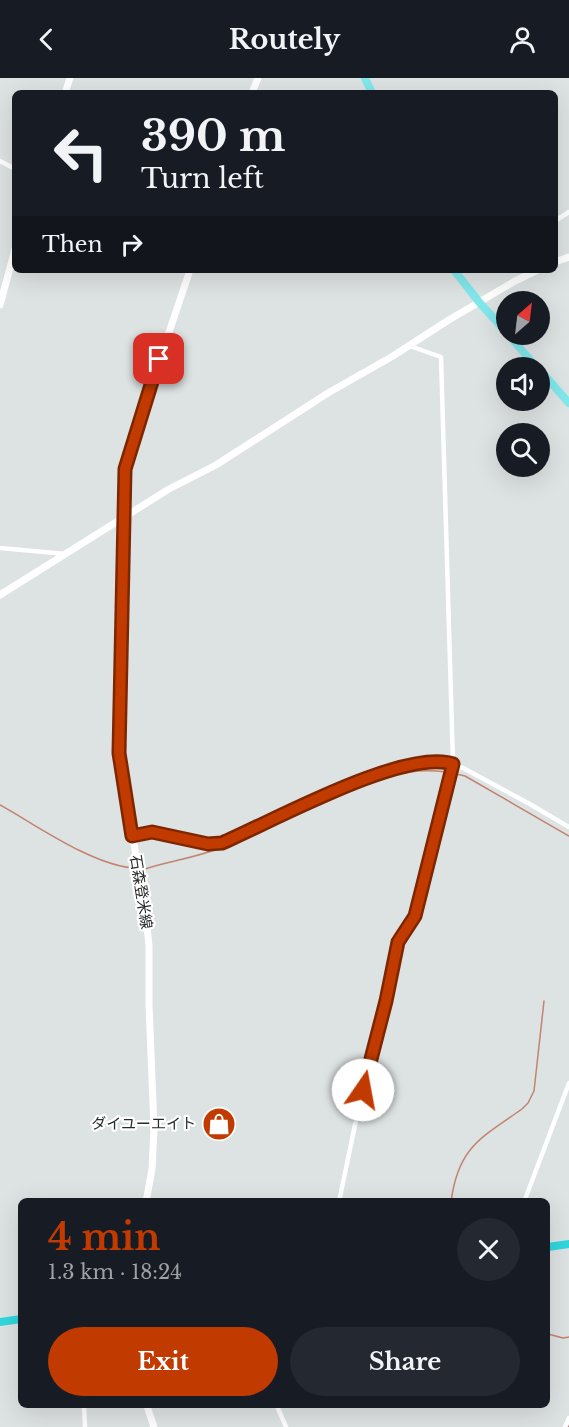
<!DOCTYPE html>
<meta charset="utf-8">
<style>
:root{--surface:#171b24;--page:#242831;--text:#f1f3f6;--muted:#9ea1a6;--accent:#c13a00}
body{margin:0;font-family:"Libre Baskerville","Noto Sans JP",serif;background:var(--page);color:var(--text);height:100vh;display:flex;flex-direction:column;font-size:22px;white-space:nowrap}
*{box-sizing:border-box;margin:0}
p{font-size:20px;color:var(--muted)}
.icon{flex:none;width:33px;height:33px;fill:none;stroke:currentColor;stroke-width:2;stroke-linecap:round;stroke-linejoin:round}
.map{position:relative;flex:1;overflow:hidden}
.panel{position:absolute;left:18px;top:1120px;width:532px;height:210px;display:flex;flex-direction:column;background:var(--surface);border-radius:9px;box-shadow:0 6px 24px #0002}
.panel>*{flex:none}
.top-card{position:absolute;left:12px;top:12px;width:546px;height:183px;border-radius:9px;box-shadow:0 6px 24px #0002;background:#171b24;color:var(--text);overflow:hidden}
.needle{width:39px;rotate:28deg}
.tools{position:absolute;left:496px;top:213px;display:grid;gap:12px}
.tools a{display:grid;place-items:center;width:54px;height:54px;border-radius:50%;background:var(--surface);box-shadow:0 6px 24px #0002;font-size:30px}
.pin{position:absolute;display:grid;place-items:center;width:51px;height:51px;color:#fff;margin:-26px;border-radius:12px;box-shadow:0 3px 9px #0006}
.me{position:absolute;width:66px;margin:-33px;rotate:12deg;stroke-linejoin:round;filter:drop-shadow(0 0 4px #0008)}
.turn{display:flex;align-items:center;gap:21px;height:126px;padding:0 30px;font-size:27px}
.turn .icon{width:78px;height:78px;stroke-width:2.5}
.turn b{display:block;font-size:42px;line-height:51px}
.then{display:flex;align-items:center;height:57px;padding:0 30px;background:#0003;gap:12px;font-size:22px}
.round{display:grid;place-items:center;flex:none;width:63px;height:63px;border-radius:32px;background:var(--page)}
.overview{display:flex;align-items:center;justify-content:space-between;height:102px;padding:0 30px}
h1{font-size:36px;font-weight:700;line-height:45px;color:var(--accent)}
.cta{display:flex;gap:12px;margin-top:auto;padding:12px 30px}
.cta a{flex:1;height:69px;border-radius:36px;background:var(--accent);color:#fff;font-size:24px;font-weight:700;line-height:69px;text-align:center}
.cta a+a{background:var(--page);color:var(--text)}
header{display:flex;justify-content:space-between;align-items:center;height:78px;padding:0 30px;background:var(--surface);font-size:27px;font-weight:700}
.map>svg:first-child{display:block}
.lines{fill:none;stroke-linecap:round;stroke-linejoin:round}
.stream{stroke:#c18471;stroke-width:1.5}
.street{stroke:#fff;stroke-width:4.5}
.secondary{stroke:#fff;stroke-width:7}
.primary{stroke:#82e7eb;stroke-width:8}
.highway{stroke:#2fd7dd;stroke-width:8}
.route-casing{stroke:#7d2600;stroke-width:15}
.route{stroke:#c13a00;stroke-width:10}
.labels{text-anchor:middle;stroke-width:4.5;stroke-linejoin:round;paint-order:stroke}
.street-label{font-size:15px;fill:#292b2b;stroke:#fff}
.poi-label{font-size:15px;fill:#292b2b;stroke:#fff;text-anchor:end}
</style>
<header><svg class="icon" aria-label="back" viewBox="0 0 24 24"><path d="M15 5l-7 7 7 7"/></svg>Routely<svg class="icon" aria-label="person" viewBox="0 0 24 24"><circle cx="12" cy="8" r="4"/><path d="M4 21q1-7 8-7t8 7"/></svg></header>
<div class="map">
<svg width="569" height="1349" viewBox="0 0 569 1349">
<rect width="100%" height="100%" fill="#dde2e3"/>
<g class="lines">
<!-- stream -->
<g class="stream">
<path d="M0,727C38,748 89,785 132,790"/>
<path d="M145,791C169,783 195,780 220,770C258,755 295,738 333,721C358,710 383,697 410,694C429,691 447,693 465,698L569,758"/>
<path d="M451,1124C458,1069 481,1060 522,1031L528,1025L534,1013L544,923"/>
<path d="M548,1256L563,1260L569,1259"/>
<path d="M568,1349L569,1348"/>
</g>
<!-- street -->
<g class="street">
<path d="M0,83L15,91"/>
<path d="M555,143L569,134"/>
<path d="M0,470L66,476"/>
<path d="M132,758L152,754L208,766L222,765L367,700L398,691L440,684L463,690L528,725L569,749"/>
<path d="M339,1124L367,989L386,923L398,863L415,838L453,686L441,279L410,268"/>
<path d="M524,1124L569,1005"/>
<path d="M84,1328L85,1349"/>
<path d="M277,1328L286,1349"/>
<path d="M565,1349L569,1340"/>
</g>
<!-- secondary -->
<g class="secondary">
<path d="M65,15L70,0"/>
<path d="M252,15L258,0"/>
<path d="M555,184L569,179"/>
<path d="M0,227L15,171"/>
<path d="M0,517L169,411L216,387L328,315L393,278L447,243L515,203L538,192"/>
<path d="M146,1124L152,1091L154,1050L149,927V868L146,839L119,675L125,391L134,358L190,192"/>
<path d="M147,1328L154,1349"/>
</g>
<!-- primary -->
<g class="primary">
<path d="M365,0L372,15"/>
<path d="M454,192L479,224L507,255"/>
<path d="M508,256L537,290"/>
<path d="M540,292L569,325"/>
</g>
<!-- highway -->
<g class="highway">
<path d="M548,1169L569,1166"/>
<path d="M0,1244L21,1241"/>
</g>
</g>
<g class="lines">
<!-- route casing -->
<g class="route-casing">
<path id="route" d="M159,281L125,391L119,675L132,758L152,754L208,766L222,765C271,744 404,670 453,686L415,838L398,864L386,923L363,1012"/>
</g>
<!-- route -->
<use href="#route" class="route"/>
</g>
<!-- icons -->
<defs>
<g id="shop-disc" transform="scale(1.725)"><circle r="9.5" fill="#c13a00" stroke="#fff"/><path d="M-5-2.5h2.3a2.7 3.5 0 0 1 5.4 0H5L5.5 6h-11ZM-1.5-2.5h3a1.5 2.3 0 0 0-3 0Z" fill="#fff"/></g>
</defs>
<g fill-rule="evenodd">
<use href="#shop-disc" x="219" y="1046"/>
</g>
<g class="labels">
<!-- street labels -->
<g class="street-label">
<text transform="translate(141 814) rotate(81)" y="5">石森登米線</text>
</g>
<!-- poi labels -->
<g class="poi-label">
<text x="196" y="1051">ダイユーエイト</text>
</g>
</g>
</svg>
<div class="tools">
<a><svg class="needle" viewBox="-14 -14 28 28"><path d="M0-13l5 13h-10z" fill="#e53935"/><path d="M0 13l5-13h-10z" fill="#9ea1a6"/></svg></a>
<a><svg class="icon" aria-label="sound" viewBox="0 0 24 24"><path d="M4 9h4l5-4v14l-5-4H4zM17 9q2 3 0 6"/></svg></a>
<a><svg class="icon" aria-label="search" viewBox="0 0 24 24"><circle cx="10" cy="10" r="6"/><path d="M15 15l6 6"/></svg></a>
</div>
<div class="pin" style="left:159px;top:281px;background:#d93025"><svg class="icon" aria-label="arrive" viewBox="0 0 24 24"><path d="M6 21V4h12l-3 4 3 4H6"/></svg></div>
<svg class="me" style="left:363px;top:1012px" viewBox="-20 -20 40 40"><circle r="19" fill="#fff"/><path d="M0-13L10 11 0 6-10 11z" fill="#c13a00"/></svg>
<div class="top-card">
<div class="turn"><svg class="icon" aria-label="left" viewBox="0 0 24 24"><path d="M17 20v-9H6M10 6l-5 5 5 5"/></svg><div><b>390 m</b>Turn left</div></div>
<div class="then">Then<svg class="icon" aria-label="right" viewBox="0 0 24 24"><path d="M7 20v-9h11M14 6l5 5-5 5"/></svg></div>
</div>
<section class="panel">
<div class="overview"><div><h1>4 min</h1><p>1.3 km · 18:24</p></div><a class="round"><svg class="icon" aria-label="close" viewBox="0 0 24 24"><path d="M6 6l12 12M18 6L6 18"/></svg></a></div>
<div class="cta"><a>Exit</a><a>Share</a></div>
</section>
</div>
